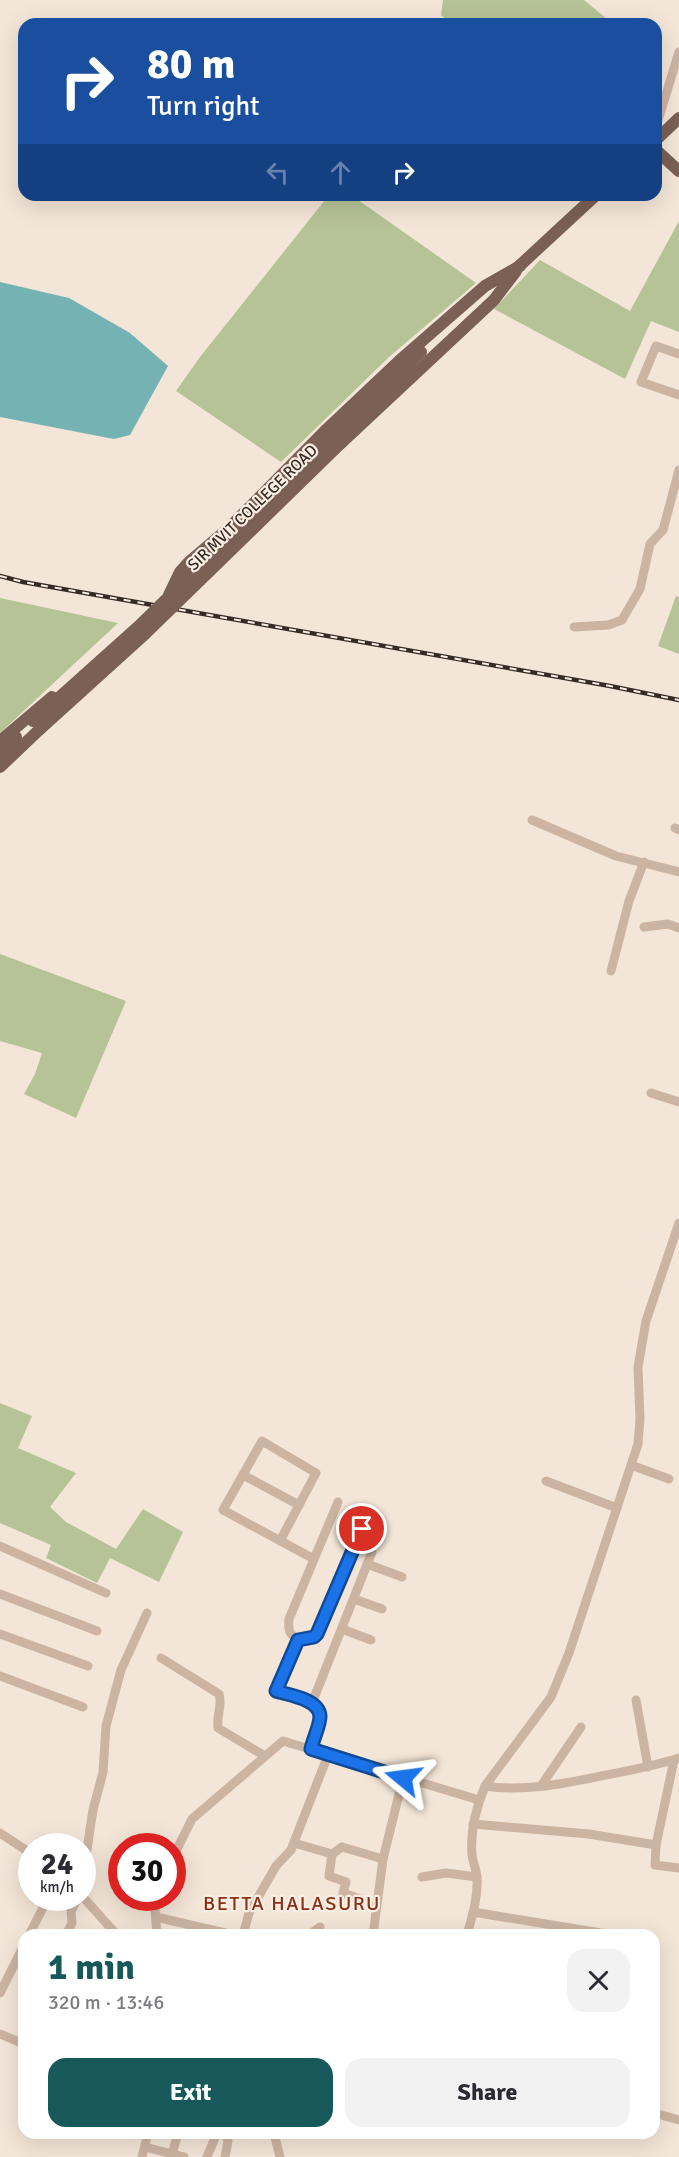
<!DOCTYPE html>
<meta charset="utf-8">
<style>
:root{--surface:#fff;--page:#f2f2f3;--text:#2b2b33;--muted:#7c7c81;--accent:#17595b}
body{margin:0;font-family:Signika,sans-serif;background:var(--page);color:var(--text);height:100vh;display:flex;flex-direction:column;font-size:22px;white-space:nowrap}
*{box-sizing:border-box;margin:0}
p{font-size:20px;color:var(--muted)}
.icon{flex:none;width:33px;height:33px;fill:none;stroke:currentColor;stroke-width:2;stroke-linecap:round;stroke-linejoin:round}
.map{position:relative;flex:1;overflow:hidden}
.side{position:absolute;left:18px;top:1929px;width:642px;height:210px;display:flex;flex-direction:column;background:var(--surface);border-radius:18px;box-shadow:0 6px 24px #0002}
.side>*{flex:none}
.guide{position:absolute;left:18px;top:18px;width:644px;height:183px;border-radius:18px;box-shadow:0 6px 24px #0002;background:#1a4fa0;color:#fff;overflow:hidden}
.speed{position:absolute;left:18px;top:1833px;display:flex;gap:12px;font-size:30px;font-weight:700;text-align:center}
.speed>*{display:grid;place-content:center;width:78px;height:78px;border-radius:50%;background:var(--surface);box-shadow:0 6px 24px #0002;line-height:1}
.speed small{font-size:15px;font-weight:400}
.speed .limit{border:9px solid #d22;background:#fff;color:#111}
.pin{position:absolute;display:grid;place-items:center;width:51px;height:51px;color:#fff;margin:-26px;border:3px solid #fff;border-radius:50%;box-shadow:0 2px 6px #0007}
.me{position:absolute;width:66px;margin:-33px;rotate:286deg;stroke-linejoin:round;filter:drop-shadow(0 0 4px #0008)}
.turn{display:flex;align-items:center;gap:21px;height:126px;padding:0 30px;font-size:27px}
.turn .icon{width:78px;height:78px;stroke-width:2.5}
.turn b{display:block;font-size:42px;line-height:51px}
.lanes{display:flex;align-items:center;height:57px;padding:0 30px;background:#0003;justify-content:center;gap:30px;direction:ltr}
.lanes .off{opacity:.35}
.round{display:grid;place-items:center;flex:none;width:63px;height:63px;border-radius:18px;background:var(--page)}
.summary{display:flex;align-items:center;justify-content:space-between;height:102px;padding:0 30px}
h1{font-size:36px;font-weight:700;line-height:45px;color:var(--accent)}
.button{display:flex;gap:12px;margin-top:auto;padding:12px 30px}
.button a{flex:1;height:69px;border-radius:18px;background:var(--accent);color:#fff;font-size:24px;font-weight:700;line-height:69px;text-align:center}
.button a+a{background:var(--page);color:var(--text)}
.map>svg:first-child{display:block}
.green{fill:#b6c396}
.water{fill:#74b2b3}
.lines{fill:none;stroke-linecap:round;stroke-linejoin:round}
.minor{stroke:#ccb4a2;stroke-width:9}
.major{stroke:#7a6055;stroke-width:12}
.rail-casing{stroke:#362a25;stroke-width:4.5}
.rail{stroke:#fbefe4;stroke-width:2;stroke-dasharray:7;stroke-linecap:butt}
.major-bridge{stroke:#7a6055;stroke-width:12}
.route-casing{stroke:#114b97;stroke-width:15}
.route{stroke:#1a73e8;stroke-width:10}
.labels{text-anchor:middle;stroke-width:4.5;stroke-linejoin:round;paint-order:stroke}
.street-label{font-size:16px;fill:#362a25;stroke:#fbefe4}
.quarter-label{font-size:20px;letter-spacing:1.5px;fill:#8c2f17;stroke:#fbefe4}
</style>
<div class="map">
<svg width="679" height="2157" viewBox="0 0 679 2157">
<rect width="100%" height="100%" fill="#f3e5d7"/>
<!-- green -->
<g class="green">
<path d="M443,0H584L613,24H452L441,15Z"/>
<path d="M329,195H351L476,283L389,357L281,462L176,391L200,357Z"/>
<path d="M679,221V332L651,321L625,379L494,309L540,260L630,311Z"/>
<path d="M676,596L679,597V654L658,646Z"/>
<path d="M0,598L118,623L0,733Z"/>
<path d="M0,954L126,1001L76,1118L24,1094L35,1074L42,1053L0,1041Z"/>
<path d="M0,1403L32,1416L18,1448L76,1473L50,1507L66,1522L116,1549L143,1509L183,1532L159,1582L110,1558L97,1583L46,1558L51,1545L0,1523Z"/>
</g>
<!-- water -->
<path class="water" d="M0,282L69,298L130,333L168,366L130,435L114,439L0,417Z"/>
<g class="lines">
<!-- minor -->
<g class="minor">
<path d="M656,127L679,52"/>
<path d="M679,354L656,346L641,382L679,395"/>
<path d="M574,627L608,625L622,620L640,589L650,544L663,530L679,470"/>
<path d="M532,820L616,856L679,872"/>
<path d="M675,828L679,830"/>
<path d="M644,927L668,924L679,928"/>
<path d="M611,971L629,901L644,862"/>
<path d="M651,1093L679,1102"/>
<path d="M631,1465L669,1479"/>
<path d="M243,1475L299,1505"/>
<path d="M546,1481L617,1508"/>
<path d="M338,1502L289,1619C288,1630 289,1634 298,1640L314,1637L317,1634L370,1510"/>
<path d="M280,1541L316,1473L262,1441L223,1510L314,1559"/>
<path d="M0,1546L106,1593"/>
<path d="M367,1564L402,1577"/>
<path d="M0,1594L97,1631"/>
<path d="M354,1599L382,1609"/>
<path d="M342,1629L371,1640"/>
<path d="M0,1634L88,1666"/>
<path d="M298,1640L276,1691C289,1695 319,1699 320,1716C320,1726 313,1739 311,1749"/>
<path d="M161,1658L219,1694C223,1707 216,1714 218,1728L265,1756"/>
<path d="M0,1676L83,1707"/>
<path d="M636,1700L648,1767"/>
<path d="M312,1703L372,1552"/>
<path d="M485,1786C524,1792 562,1784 601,1776C627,1771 654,1766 679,1758"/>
<path d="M541,1786L581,1727"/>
<path d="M473,1824L589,1834L656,1845L655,1865L679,1868"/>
<path d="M0,1833L32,1854"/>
<path d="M294,1843L332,1854L342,1847L383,1859L403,1778"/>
<path d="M656,1845L674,1760"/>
<path d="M332,1854L329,1876L346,1882L343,1893L360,1899"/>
<path d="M172,1859L192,1819L283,1741L479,1800"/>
<path d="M422,1877L446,1873L477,1877"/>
<path d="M82,1882L93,1810L103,1772L106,1726L121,1670L147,1613"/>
<path d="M28,1887L32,1878"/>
<path d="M82,1896L117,1935"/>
<path d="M473,1912L607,1934"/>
<path d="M156,1917L234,1935"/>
<path d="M29,1935L48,1898"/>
<path d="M66,1935L72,1923L71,1911L78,1898"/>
<path d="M157,1935L155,1910L159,1898"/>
<path d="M243,1935L249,1913L276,1866L291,1850L328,1755"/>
<path d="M309,1935L320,1927"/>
<path d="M373,1935L383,1859"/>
<path d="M467,1935C472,1917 478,1898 477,1879C477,1871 473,1863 472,1855C470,1831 476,1808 485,1786L551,1697L569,1653L638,1444L640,1419L638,1367L646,1321L679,1223"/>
<path d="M0,1993L24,1945"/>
<path d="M0,2034L24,2044"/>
<path d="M654,2113L679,2120"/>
<path d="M274,2133L280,2157"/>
<path d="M145,2147L184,2157"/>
<path d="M172,2154L178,2133"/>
<path d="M142,2157L148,2133"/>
<path d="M207,2157L217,2133"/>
<path d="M225,2157L228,2141L225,2133"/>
</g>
<!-- major -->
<g class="major">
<path d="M656,140L679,118"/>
<path d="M656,150L679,171"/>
<path d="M516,269L596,195"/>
<path d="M334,435L421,352"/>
<path d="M341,443L494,300L516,271"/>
<path d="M169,595L180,572L189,562L229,528L327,429L399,361L485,286L520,266"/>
<path d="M0,741L52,697"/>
<path d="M0,753L16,737"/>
<path d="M0,767L40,729"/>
</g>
<!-- rail casing -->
<g class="rail-casing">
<path id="rail" d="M0,576L23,582L610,686L679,700"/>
</g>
<!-- rail -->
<use href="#rail" class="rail"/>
<!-- major-bridge -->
<g class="major-bridge">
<path d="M33,721L139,626L334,435"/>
<path d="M40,729L146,633L341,443"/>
</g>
</g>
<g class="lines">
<!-- route casing -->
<g class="route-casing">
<path id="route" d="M362,1529L317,1634L314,1637L298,1640L276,1691C289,1695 319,1699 320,1716C320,1726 313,1739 311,1749L403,1778"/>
</g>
<!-- route -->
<use href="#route" class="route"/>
</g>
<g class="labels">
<!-- street labels -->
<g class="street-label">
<text transform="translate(252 507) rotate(-44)" y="6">SIR MVIT COLLEGE ROAD</text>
</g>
<!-- quarter labels -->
<g class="quarter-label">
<text x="292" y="1910">BETTA HALASURU</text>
</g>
</g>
</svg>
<div class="speed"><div>24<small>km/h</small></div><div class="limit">30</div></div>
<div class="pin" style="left:362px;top:1529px;background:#d93025"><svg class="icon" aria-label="arrive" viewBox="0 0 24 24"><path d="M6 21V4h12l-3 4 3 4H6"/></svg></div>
<svg class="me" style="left:403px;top:1778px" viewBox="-20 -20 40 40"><path d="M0-17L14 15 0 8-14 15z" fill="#1a73e8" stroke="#fff" stroke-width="4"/></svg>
<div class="guide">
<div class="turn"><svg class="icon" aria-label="right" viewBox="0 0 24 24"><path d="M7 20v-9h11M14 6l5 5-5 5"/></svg><div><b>80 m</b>Turn right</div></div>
<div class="lanes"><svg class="icon off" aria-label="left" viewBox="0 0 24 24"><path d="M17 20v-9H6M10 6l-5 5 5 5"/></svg><svg class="icon off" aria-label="ahead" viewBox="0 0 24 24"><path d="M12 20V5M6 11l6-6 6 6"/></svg><svg class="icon" aria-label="right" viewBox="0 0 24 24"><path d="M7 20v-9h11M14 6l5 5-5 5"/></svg></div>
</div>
<section class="side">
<div class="summary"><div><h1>1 min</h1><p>320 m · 13:46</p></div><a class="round"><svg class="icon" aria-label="close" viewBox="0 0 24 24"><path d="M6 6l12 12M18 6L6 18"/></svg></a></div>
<div class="button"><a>Exit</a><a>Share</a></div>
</section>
</div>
